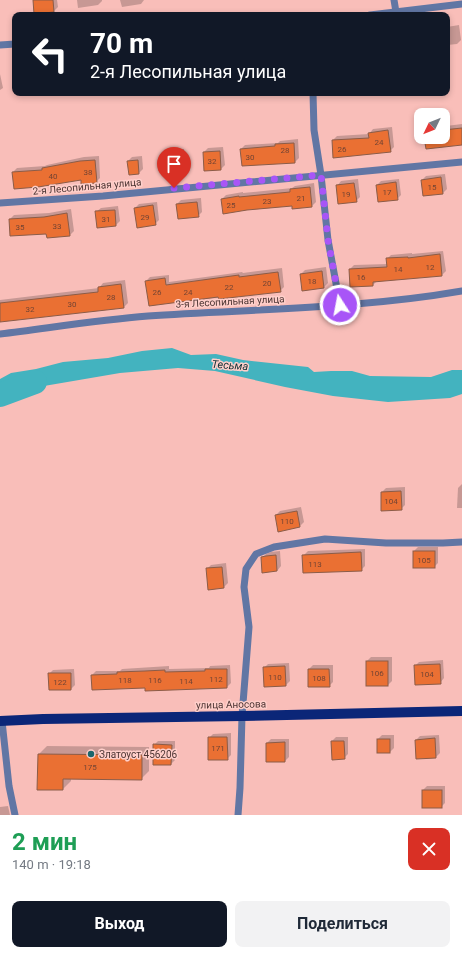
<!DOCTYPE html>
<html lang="ru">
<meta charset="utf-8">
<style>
:root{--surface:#fff;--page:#f2f2f3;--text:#1f2937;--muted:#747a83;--accent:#111827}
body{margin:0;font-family:Roboto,sans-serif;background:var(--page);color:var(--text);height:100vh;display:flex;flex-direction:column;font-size:15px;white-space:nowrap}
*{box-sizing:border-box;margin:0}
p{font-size:13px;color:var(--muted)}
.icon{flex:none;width:22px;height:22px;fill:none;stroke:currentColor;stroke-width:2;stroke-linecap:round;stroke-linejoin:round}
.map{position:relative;height:815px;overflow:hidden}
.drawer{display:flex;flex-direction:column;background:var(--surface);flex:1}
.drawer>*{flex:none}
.hud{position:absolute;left:12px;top:12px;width:438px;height:84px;border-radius:8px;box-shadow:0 2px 6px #0003;background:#111827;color:#fff;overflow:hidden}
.needle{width:26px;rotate:227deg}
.buttons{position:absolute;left:414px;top:108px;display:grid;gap:8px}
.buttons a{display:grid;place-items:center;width:36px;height:36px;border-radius:8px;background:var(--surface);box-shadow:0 2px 6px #0003;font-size:20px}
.pin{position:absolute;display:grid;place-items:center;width:34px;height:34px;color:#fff;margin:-41px -17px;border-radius:50% 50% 50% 0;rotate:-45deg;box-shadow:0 0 4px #0007}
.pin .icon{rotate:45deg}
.me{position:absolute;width:44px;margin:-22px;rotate:349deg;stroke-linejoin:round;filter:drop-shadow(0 0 3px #0008)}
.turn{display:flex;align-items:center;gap:14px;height:84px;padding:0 12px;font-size:18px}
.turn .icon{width:52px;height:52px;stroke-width:2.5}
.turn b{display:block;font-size:28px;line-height:34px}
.round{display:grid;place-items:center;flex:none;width:42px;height:42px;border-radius:8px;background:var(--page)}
.overview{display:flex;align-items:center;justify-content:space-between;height:68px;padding:0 12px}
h1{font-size:24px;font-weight:700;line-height:30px;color:#1e9e55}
.action{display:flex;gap:8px;margin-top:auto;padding:8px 12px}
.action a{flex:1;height:46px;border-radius:8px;background:var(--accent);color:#fff;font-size:16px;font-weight:700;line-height:46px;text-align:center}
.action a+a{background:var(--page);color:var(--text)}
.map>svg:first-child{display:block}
.water{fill:#43b3bf}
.shadow{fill:#0003}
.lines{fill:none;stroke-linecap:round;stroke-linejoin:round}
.river{stroke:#43b3bf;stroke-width:24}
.building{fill:#ea7033;stroke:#8b5c48}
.minor{stroke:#6176a4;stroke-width:7}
.major{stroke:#0b2678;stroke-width:10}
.route{stroke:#a855f7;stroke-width:7;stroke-dasharray:0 12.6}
.poi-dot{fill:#19666d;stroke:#ffcfca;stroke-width:1.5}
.labels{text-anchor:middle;stroke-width:3;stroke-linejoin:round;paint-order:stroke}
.number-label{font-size:8px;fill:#744433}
.street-label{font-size:10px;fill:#4d3533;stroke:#ffcfca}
.poi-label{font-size:10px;fill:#4d3533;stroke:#ffcfca;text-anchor:start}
.water-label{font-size:11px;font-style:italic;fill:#0e3034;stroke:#ffcfca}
</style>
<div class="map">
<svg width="462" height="815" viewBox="0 0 462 815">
<rect width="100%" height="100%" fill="#f9beb9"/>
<!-- water -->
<path class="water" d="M172,348L191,355L216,354L243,360L308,367L314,372L331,371H352L370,376L431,377L452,370H462V394L450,398L388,402L333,396L285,387L215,371L178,368L120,373L3,393L0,395V379L11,373L36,369L63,362L108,358L142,351Z"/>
<!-- shadow -->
<g class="shadow">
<path d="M34,0H57L58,7L54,11Z"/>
<path d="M77,0H102V1L98,5L78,8Z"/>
<path d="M120,0H144L141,4L122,7Z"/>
<path d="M459,25L461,40L457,44L447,45V27Z"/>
<path d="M0,74L3,88L0,90Z"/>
<path d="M462,124V144L425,137H443V125H446V126Z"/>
<path d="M392,127L394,147L390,151L333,140L337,136L369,134L373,129Z"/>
<path d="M298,139L299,158L295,162L243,165L241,149L245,145L278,143L280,141Z"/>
<path d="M223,147L225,165L221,169L204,152L208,148Z"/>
<path d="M184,149L185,167L181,171L162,154L166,150Z"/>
<path d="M99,156L100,178L96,182L82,179L13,172L17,168L45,166L47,165L84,157Z"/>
<path d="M142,156L143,169L139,173L130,174L128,161L132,157Z"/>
<path d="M445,174L447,189L443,193L422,180L426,176Z"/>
<path d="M358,179L360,197L356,201L337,186L341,181Z"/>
<path d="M399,179L401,195L397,199L377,185L381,181Z"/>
<path d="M314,183L316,202L312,206L222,199L226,195L243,192V193L292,188L295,186Z"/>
<path d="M201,198L202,212L198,216L177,204L181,200Z"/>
<path d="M157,202L159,220L155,224L135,208L139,204Z"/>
<path d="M118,206L120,221L116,225L96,212L101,208Z"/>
<path d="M71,209L74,231L70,235L47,233L10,219L14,215L49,213Z"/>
<path d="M443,251L446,271L442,275L377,281L373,285L351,286L350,269L354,265L388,264L387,259L391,255L412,253V254Z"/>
<path d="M326,267L328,283L324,287L301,274L305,270Z"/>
<path d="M282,268L284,287L280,291L149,305L146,281L150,277L169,275V282L242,272L243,273Z"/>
<path d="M125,280L128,303L124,307L0,321V300L99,288L103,283Z"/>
<path d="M462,484V508H457L458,488Z"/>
<path d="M405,487V505L401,509L382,492L386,488Z"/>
<path d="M301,507L304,522L300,526L276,515L280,511Z"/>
<path d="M418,547H438V563L434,567L414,551Z"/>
<path d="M365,549V566L361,570L304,555L308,551Z"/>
<path d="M280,551L281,566L277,571L262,558L266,554L271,552Z"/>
<path d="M226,563L228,583L224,587L207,569L211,565Z"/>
<path d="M371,657H392V681L388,685H367V661Z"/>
<path d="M443,660L444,678L440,683L415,666L419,662Z"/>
<path d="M289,663L290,681L286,685L264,668L268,664Z"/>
<path d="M230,665L231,683L227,687H146L92,675L96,671H120L122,669L169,666V669L209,668L210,666Z"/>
<path d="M313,665H333V682L329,686L309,669Z"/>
<path d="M74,669L75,685L71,689L49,674L53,670Z"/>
<path d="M231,733V755L227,759L209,738L213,734Z"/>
<path d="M382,735H394V748L390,752H378V739Z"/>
<path d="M439,735L440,753L436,757L416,740L420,736Z"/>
<path d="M336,737H348V754L344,758L332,741Z"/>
<path d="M271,739H289V757L285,761L267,743Z"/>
<path d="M158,741H175V760L171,764L154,745Z"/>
<path d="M47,746L149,747V771L141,779L71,778V781L63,789H38L39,754Z"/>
<path d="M427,786H445V803L441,807L423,790Z"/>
<path d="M8,806L10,815H0V807Z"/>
</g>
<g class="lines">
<!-- river -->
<path class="river" d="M0,395L35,382"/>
</g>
<!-- building -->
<g class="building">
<path d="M33,0H53L54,12L34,14Z"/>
<path d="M462,128V145L426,149L424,137H443V130Z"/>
<path d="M388,130L391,152L333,158L332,140L369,138L368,133Z"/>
<path d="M294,143L295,163L242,166L240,149L275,146V144Z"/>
<path d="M220,151L221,170L204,171L203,152Z"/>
<path d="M180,153L181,172L163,174L161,154Z"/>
<path d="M95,160L97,183L81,184V180L38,187L14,189L12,172L42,170V168L80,161Z"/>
<path d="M138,160L139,174L129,175L127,161Z"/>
<path d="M441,177L443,194L423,196L421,180Z"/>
<path d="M396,182L398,200L378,202L376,185Z"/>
<path d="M354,183L357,202L338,204L336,185Z"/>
<path d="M310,187L312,207L292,209V206L247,210L223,214L221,199L239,196V197L290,192V189Z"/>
<path d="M197,202L199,217L178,219L176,204Z"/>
<path d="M153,205L156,225L137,228L134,208Z"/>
<path d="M115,210L116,226L97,228L95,211Z"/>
<path d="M67,213L70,236L47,238L46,234L10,236L9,219L44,217Z"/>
<path d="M440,254L442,276L373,282V286L350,287L349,269L387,267L386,258L408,257V258Z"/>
<path d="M322,271L324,288L302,291L300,274Z"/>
<path d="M278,272L281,292L219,299L218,297L149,306L145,281L165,278L166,285L239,275V277Z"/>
<path d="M121,284L124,308L0,322V303L98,292V287Z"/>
<path d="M401,491L402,510L381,511V492Z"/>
<path d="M297,511L300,527L278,532L275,515Z"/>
<rect x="413" y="551" width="22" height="17"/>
<path d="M361,552L362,571L303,573L302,555Z"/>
<path d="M276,555L277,571L262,573L261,557L266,556Z"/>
<path d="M222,567L224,588L208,590L206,568Z"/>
<rect x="366" y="661" width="22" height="25"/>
<path d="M440,664L441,684L415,685L414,665Z"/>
<path d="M285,666L286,686L264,687L263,667Z"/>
<path d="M205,669H227V688L145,691V688L92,690L91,675L117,674V672L145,671L165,670V672L205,671Z"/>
<path d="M308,669H329L330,687H308Z"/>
<path d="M48,673H71V690H49Z"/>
<path d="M208,737H227L228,760H208Z"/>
<path d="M435,738L436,758L416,759L415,740Z"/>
<rect x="377" y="739" width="13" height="14"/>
<path d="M331,741H344L345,759L332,760Z"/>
<path d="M285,742V762H266V743Z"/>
<path d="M153,744L172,745L171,765H153Z"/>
<path d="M38,754L142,755V780L63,779V790H37Z"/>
<rect x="422" y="790" width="20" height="18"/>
</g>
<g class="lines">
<!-- minor -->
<g class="minor">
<path d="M394,0L396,12"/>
<path d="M370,15L462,4"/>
<path d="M0,45L15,44"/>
<path d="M313,93L314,130L321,175L328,240L340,305"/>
<path d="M0,203L103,196L462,162"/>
<path d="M0,334C49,328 98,320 148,316C252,309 359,309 462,291"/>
<path d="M2,721L9,786L15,815"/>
<path d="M238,815L240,788L242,716L249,627L244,587L246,569L256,554L274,547L325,539L386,543H443L462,542"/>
</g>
<!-- major -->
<path class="major" d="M0,721L43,719L242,716L462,711"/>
</g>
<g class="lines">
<!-- route -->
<path class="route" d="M174,188L321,175L328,240L340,305"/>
</g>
<!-- markers -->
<circle class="poi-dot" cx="91" cy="754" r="4"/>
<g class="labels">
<!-- number labels -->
<g class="number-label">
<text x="379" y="145">24</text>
<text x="342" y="152">26</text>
<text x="285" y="153">28</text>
<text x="250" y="160">30</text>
<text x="212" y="164">32</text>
<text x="88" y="175">38</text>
<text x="53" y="179">40</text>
<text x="432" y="190">15</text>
<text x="387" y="195">17</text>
<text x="346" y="197">19</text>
<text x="301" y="201">21</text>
<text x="267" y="204">23</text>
<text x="231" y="208">25</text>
<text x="145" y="220">29</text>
<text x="106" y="222">31</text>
<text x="57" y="229">33</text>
<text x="20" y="230">35</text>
<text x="430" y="270">12</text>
<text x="398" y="272">14</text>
<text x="361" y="280">16</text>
<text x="312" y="284">18</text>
<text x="267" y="286">20</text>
<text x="229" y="290">22</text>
<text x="157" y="295">26</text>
<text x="188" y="295">24</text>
<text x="111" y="300">28</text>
<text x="72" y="307">30</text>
<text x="30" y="312">32</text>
<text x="391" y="504">104</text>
<text x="287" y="524">110</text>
<text x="424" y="563">105</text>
<text x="315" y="567">113</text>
<text x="377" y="676">106</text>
<text x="427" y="677">104</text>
<text x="275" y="680">110</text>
<text x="319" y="681">108</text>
<text x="216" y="682">112</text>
<text x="125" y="683">118</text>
<text x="155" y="683">116</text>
<text x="186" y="684">114</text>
<text x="60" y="685">122</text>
<text x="218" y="751">171</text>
<text x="90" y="770">175</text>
</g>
<!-- street labels -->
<g class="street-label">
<text transform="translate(87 186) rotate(-5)" y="4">2-я Лесопильная улица</text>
<text transform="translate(230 301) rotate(-3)" y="4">3-я Лесопильная улица</text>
<text transform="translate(231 704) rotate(-1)" y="4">улица Аносова</text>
</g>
<!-- poi labels -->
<g class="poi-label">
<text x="99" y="758">Златоуст 456206</text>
</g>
<!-- water labels -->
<g class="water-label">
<text transform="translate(230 365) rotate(4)" y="4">Тесьма</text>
</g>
</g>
</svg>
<div class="buttons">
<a><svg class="needle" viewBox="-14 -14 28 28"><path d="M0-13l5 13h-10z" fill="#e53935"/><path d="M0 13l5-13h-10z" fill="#747a83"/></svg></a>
</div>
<div class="pin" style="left:174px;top:188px;background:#d93025"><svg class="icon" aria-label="arrive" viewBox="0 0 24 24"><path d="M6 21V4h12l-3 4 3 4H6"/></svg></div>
<svg class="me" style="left:340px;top:305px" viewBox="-20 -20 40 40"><circle r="17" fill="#a855f7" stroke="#fff" stroke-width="3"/><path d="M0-11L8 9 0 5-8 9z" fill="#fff"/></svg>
<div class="hud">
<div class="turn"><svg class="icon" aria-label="left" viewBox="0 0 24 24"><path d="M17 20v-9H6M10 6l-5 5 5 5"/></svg><div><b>70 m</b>2-я Лесопильная улица</div></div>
</div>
</div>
<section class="drawer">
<div class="overview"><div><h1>2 мин</h1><p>140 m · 19:18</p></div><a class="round" style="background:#d93025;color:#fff"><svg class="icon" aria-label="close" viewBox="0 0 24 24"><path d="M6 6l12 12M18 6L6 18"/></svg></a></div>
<div class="action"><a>Выход</a><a>Поделиться</a></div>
</section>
